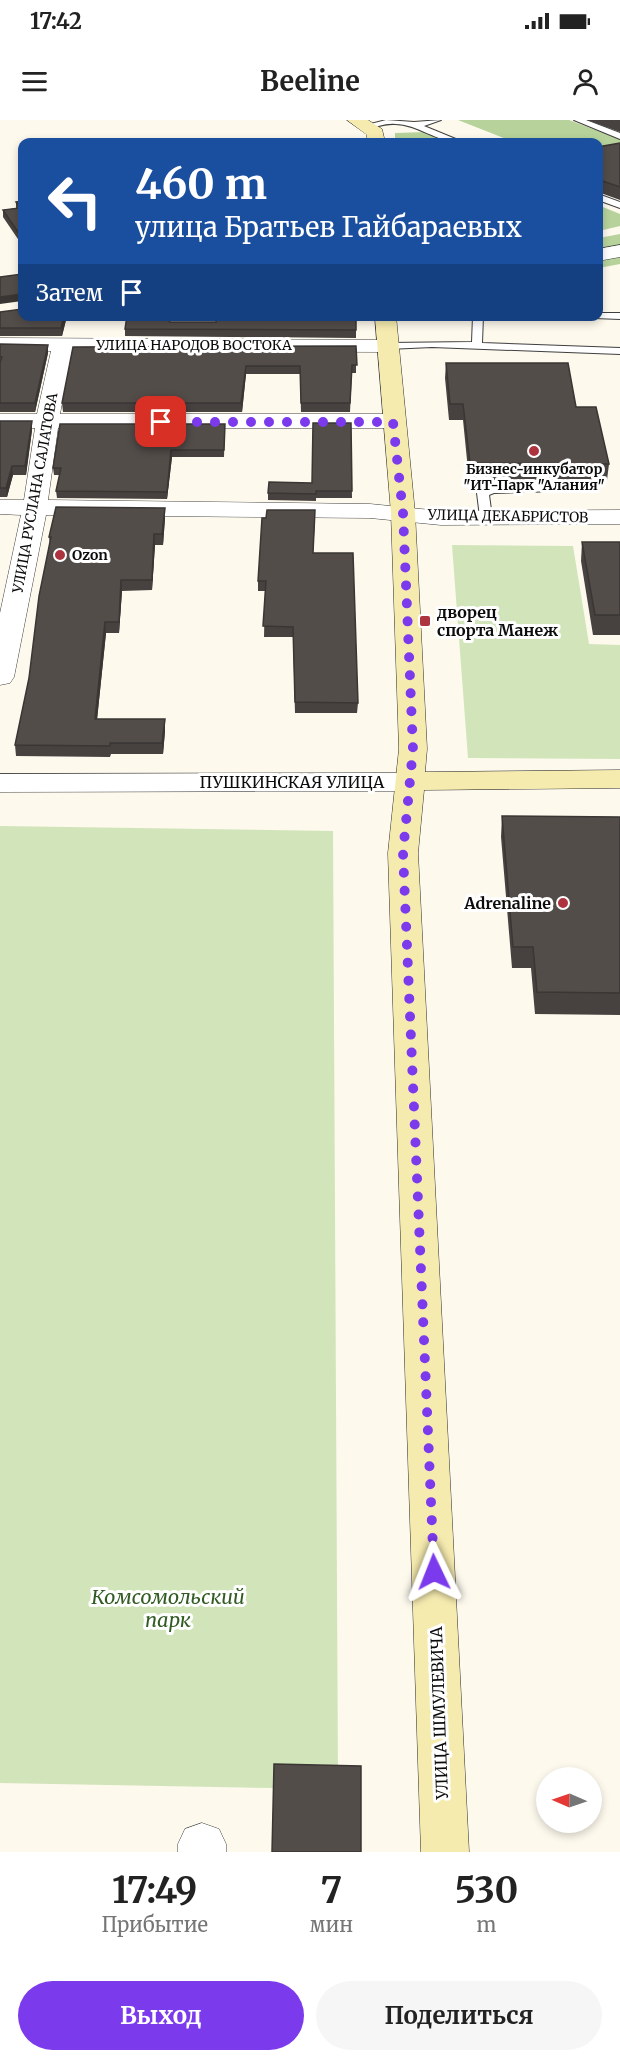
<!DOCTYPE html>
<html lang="ru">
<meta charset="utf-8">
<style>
:root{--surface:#fff;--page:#f6f6f6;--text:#222;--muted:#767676;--accent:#7c3aed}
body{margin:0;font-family:Merriweather,serif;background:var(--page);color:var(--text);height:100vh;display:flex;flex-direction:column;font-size:22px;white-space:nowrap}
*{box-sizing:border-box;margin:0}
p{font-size:20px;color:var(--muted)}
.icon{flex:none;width:33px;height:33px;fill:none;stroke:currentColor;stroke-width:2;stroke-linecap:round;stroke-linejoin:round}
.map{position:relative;height:1732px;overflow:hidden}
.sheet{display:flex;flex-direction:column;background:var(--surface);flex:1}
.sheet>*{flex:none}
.hud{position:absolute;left:18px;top:18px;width:585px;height:183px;border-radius:12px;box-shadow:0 3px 9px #0003;background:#1a4fa0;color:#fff;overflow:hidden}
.needle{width:39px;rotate:272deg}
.buttons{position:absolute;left:536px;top:1647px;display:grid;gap:12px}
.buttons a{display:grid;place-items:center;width:66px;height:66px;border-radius:50%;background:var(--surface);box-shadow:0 3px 9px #0003;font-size:30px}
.pin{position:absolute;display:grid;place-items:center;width:51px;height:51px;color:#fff;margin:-26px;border-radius:12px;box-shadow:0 3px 9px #0006}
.me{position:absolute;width:66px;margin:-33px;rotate:358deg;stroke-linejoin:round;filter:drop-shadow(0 0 4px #0008)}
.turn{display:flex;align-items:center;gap:21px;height:126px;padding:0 18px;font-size:27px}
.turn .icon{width:78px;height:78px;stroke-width:2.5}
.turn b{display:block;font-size:42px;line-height:51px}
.then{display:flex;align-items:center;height:57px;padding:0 18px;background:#0003;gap:12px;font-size:22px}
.eta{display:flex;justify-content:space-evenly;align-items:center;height:102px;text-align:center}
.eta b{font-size:36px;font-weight:700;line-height:42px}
.primary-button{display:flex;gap:12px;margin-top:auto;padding:12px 18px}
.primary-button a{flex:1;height:69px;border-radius:36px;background:var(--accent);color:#fff;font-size:24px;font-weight:700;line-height:69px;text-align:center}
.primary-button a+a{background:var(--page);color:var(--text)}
.status{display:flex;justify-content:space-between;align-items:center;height:42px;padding:0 30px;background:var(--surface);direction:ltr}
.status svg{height:16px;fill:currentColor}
header{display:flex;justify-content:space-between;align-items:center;height:78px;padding:0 18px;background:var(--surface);font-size:27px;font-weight:700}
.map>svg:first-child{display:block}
.green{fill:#d2e4ba}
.forest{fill:#b7d39b}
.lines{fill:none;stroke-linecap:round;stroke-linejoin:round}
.service-casing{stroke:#3f3f3f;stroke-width:2}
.minor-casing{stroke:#3f3f3f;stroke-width:1}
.tertiary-casing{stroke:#3f3f3f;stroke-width:1}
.secondary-casing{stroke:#2e2e2e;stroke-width:1}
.service{fill:#fff;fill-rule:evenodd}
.minor{fill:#fff;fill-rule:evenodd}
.tertiary{fill:#fff;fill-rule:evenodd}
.secondary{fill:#f6ebaf;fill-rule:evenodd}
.wall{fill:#474240}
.shaded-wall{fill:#3a3634}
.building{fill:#534d4a;stroke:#3a3634;stroke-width:1.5}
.route{stroke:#7c3aed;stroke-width:10;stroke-dasharray:0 18}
.poi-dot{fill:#ad333e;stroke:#fff;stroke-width:2}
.labels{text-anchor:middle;stroke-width:6;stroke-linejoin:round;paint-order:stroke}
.far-street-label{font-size:14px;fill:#0c0c0c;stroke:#fff}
.far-poi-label{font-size:14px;font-weight:bold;fill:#0c0c0c;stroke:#fff}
.poi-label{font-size:16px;font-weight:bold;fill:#0c0c0c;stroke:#fff;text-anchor:start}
.street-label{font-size:16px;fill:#0c0c0c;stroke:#fff}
.near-park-label{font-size:20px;font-style:italic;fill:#325c24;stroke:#fff}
</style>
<div class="status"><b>17:42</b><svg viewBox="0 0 49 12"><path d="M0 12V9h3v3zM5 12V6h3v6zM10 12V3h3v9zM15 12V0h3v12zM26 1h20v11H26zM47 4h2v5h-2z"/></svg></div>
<header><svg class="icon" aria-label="menu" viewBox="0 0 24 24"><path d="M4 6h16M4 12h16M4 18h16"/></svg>Beeline<svg class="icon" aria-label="person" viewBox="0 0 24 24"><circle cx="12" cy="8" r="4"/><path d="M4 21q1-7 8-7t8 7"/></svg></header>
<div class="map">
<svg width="620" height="1732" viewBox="0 0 620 1732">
<rect width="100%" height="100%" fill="#fdf9ed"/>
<!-- green -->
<g class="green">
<path d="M452,425L573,426L589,524L620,525V639L468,638Z"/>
<path d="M0,706L333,711L338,1658L274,1668L0,1663Z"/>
</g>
<!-- forest -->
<g class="forest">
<path d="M458,0H569L620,19V28L599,56L598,22H514Z"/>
<path d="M424,12L450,22H395V13Z"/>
<path d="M598,85L620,94V106L599,111Z"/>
<path d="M620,114V144L599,148V118Z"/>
</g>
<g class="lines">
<!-- service casing -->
<g class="service-casing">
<g id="service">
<path d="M386,0L414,2L441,0L424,6L463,22C440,25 419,4 395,4C386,3 376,7 367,9L363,6Z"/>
<path d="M574,0H586L620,13V19Z"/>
<path d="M598,74L620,82V88L598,80Z"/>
<path d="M598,193H620V199L594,198L593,196H598Z"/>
<path d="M473,196H483L482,223L620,228V234L432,227L388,229L383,226L388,223L472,222Z"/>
<path d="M586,363L590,364V370L494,373L489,375L492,397L486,401L480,397L477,373L488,366Z"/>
</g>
</g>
<!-- minor casing -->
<g class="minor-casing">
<g id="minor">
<path d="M620,125V137L598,141V129Z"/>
<path d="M0,218L388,220L396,221L399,226L396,231L388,232L72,231L60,294H393L401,296L404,301L401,306L393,308H58L48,380L370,384L441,391L620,390V404L441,405L370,398L46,395L14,557L10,563L0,565V493L21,395L0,394V380H24L35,308H0V294H37L51,231L0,230Z"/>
<path d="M202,1703L219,1709L226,1724V1732H178V1724L185,1709Z"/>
</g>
</g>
<!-- tertiary casing -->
<g class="tertiary-casing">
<path id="tertiary" d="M409,653L419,656L424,662L419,668L409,671L0,672V654Z"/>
</g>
<!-- secondary casing -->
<g class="secondary-casing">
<g id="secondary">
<path d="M347,0H368L382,9L385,22H367V15Z"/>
<path d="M375,196H396L415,393L427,629L425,652L620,650V668L424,670L418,733L469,1732H421L388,733L399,629L391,393Z"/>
</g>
</g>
<!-- service -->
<use href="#service" class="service"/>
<!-- minor -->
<use href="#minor" class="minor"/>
<!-- tertiary -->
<use href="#tertiary" class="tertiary"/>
<!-- secondary -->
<use href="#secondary" class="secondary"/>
</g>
<!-- wall -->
<g class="wall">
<path d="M587,0H620V12Z"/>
<path d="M620,23V80L598,72V27Z"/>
<path d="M22,81V125L3,97V90L16,88V82Z"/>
<path d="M0,192L67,196L62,216H0Z"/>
<path d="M356,196V218L125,216V209L170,202H216Z"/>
<path d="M0,224L48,233L35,292H0Z"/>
<path d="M356,226V253H352L350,292H301L300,254H246L242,292H63L62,283L73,227Z"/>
<path d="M446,243L576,287L609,344L607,360H469L463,300H449L445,258Z"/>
<path d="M0,301L32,310L26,355H13L7,377H0Z"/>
<path d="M351,303L352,378H316V381L268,380V373L312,363Z"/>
<path d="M225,304L224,337H172L167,379L57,378L56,371L60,355H54L53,348Z"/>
<path d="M165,398L163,425H155L152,470L122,471L119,513H106L97,599H165V611L163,634H111L110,637L16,636L15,625L29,558L50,424L49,417Z"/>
<path d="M315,400L313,433L358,583L357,593H295L293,517H264L265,471H258V461Z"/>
<path d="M582,422H620V515H593L581,441Z"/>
<path d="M502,696L620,697V895L535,894L531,848H512L501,717Z"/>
</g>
<!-- shaded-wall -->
<g class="shaded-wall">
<path d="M22,174V181L0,184V177Z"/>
<path d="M64,196H67L62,216L61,208Z"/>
<path d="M48,225V233L35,292V283Z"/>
<path d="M246,246V254L242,292L241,283Z"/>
<path d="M32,301V310L26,355L25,346Z"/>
<path d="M171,330L172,337L167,379V372Z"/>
<path d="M12,346L13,355L7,377L6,368Z"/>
<path d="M165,388V398L163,425L162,414Z"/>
<path d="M154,414L155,425L152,470V460Z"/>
<path d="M121,460L122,471L119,513V502Z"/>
<path d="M105,502L106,513L96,610L95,599Z"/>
<path d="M165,599V611L163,634L162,623Z"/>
</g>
<!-- building -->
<g class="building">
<path d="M620,23V67L600,60L598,61V27Z"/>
<path d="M22,81V118L3,90L20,88L16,82Z"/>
<path d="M22,154V174L0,177V157Z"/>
<path d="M22,189V196H64L61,208H0V192Z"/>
<path d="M127,196H166L170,202H216L217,196H356V210L125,209Z"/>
<path d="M0,224L48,225L35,283H0V243L2,237H0Z"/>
<path d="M356,226L357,245H352L350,283H301L300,246H246L241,283H62L73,227Z"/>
<path d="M446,243H568L576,287H596L609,344L470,343L463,284H450Z"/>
<path d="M0,301H32L25,346H12L6,368H0Z"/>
<path d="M313,303H351L352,371H316V374L268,373L269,362L312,363Z"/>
<path d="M60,304H225L224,330H171L167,372L56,371L61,348H53Z"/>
<path d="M56,387L165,388L162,414H154L152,460H121L119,502H105L95,599H165L162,623H110V626L15,625L29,558L39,476L51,417H49Z"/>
<path d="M267,390H315L313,433H353L358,583L295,582L293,507L263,506L266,461H258L262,398H266Z"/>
<path d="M582,422H620V495H595Z"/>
<path d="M502,696L620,697V873L537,872L533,827H513Z"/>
<path d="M274,1644L361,1646V1732H272Z"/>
</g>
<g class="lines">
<!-- route -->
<path class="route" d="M161,302H393L403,393L413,629L403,733L434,1452"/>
</g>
<!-- markers -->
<g class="poi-dot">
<circle cx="534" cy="331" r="6"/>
<circle cx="60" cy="435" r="6"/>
<rect x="419" y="495" width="12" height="12" rx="3"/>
<circle cx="563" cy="783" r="6"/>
</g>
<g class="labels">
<!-- far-street labels -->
<g class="far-street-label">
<text x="194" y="230">УЛИЦА НАРОДОВ ВОСТОКА</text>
<text transform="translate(35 373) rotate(-80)" y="5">УЛИЦА РУСЛАНА САЛАТОВА</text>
<text transform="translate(508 396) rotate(1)" y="5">УЛИЦА ДЕКАБРИСТОВ</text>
</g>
<!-- far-poi labels -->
<g class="far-poi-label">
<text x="534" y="354">Бизнес-инкубатор<tspan x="534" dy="16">"ИТ-Парк "Алания"</tspan></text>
<text x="72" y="440" text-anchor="start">Ozon</text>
</g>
<!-- poi labels -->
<g class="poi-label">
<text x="437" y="498">дворец<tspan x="437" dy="18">спорта Манеж</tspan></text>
<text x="551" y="789" text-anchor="end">Adrenaline</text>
</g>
<!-- street labels -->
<g class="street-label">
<text x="292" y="668">ПУШКИНСКАЯ УЛИЦА</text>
<text transform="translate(439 1593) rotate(-92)" y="6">УЛИЦА ШМУЛЕВИЧА</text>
</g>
<!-- near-park labels -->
<g class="near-park-label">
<text x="168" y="1484">Комсомольский<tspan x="168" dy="23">парк</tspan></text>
</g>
</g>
</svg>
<div class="buttons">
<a><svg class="needle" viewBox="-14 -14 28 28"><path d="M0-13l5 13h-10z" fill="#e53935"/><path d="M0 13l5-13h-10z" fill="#767676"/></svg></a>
</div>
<div class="pin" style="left:161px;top:302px;background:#d93025"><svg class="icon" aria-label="arrive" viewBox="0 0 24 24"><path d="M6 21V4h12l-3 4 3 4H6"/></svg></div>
<svg class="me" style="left:434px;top:1452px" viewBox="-20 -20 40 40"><path d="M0-17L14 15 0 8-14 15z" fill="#7c3aed" stroke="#fff" stroke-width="4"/></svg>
<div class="hud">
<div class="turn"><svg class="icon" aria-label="left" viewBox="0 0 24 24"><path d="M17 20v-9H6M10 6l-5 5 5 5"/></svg><div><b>460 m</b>улица Братьев Гайбараевых</div></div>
<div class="then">Затем<svg class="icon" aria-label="arrive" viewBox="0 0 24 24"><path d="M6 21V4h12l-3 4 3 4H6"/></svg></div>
</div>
</div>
<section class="sheet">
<div class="eta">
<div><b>17:49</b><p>Прибытие</p></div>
<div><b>7</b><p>мин</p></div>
<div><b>530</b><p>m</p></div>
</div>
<div class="primary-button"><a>Выход</a><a>Поделиться</a></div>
</section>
